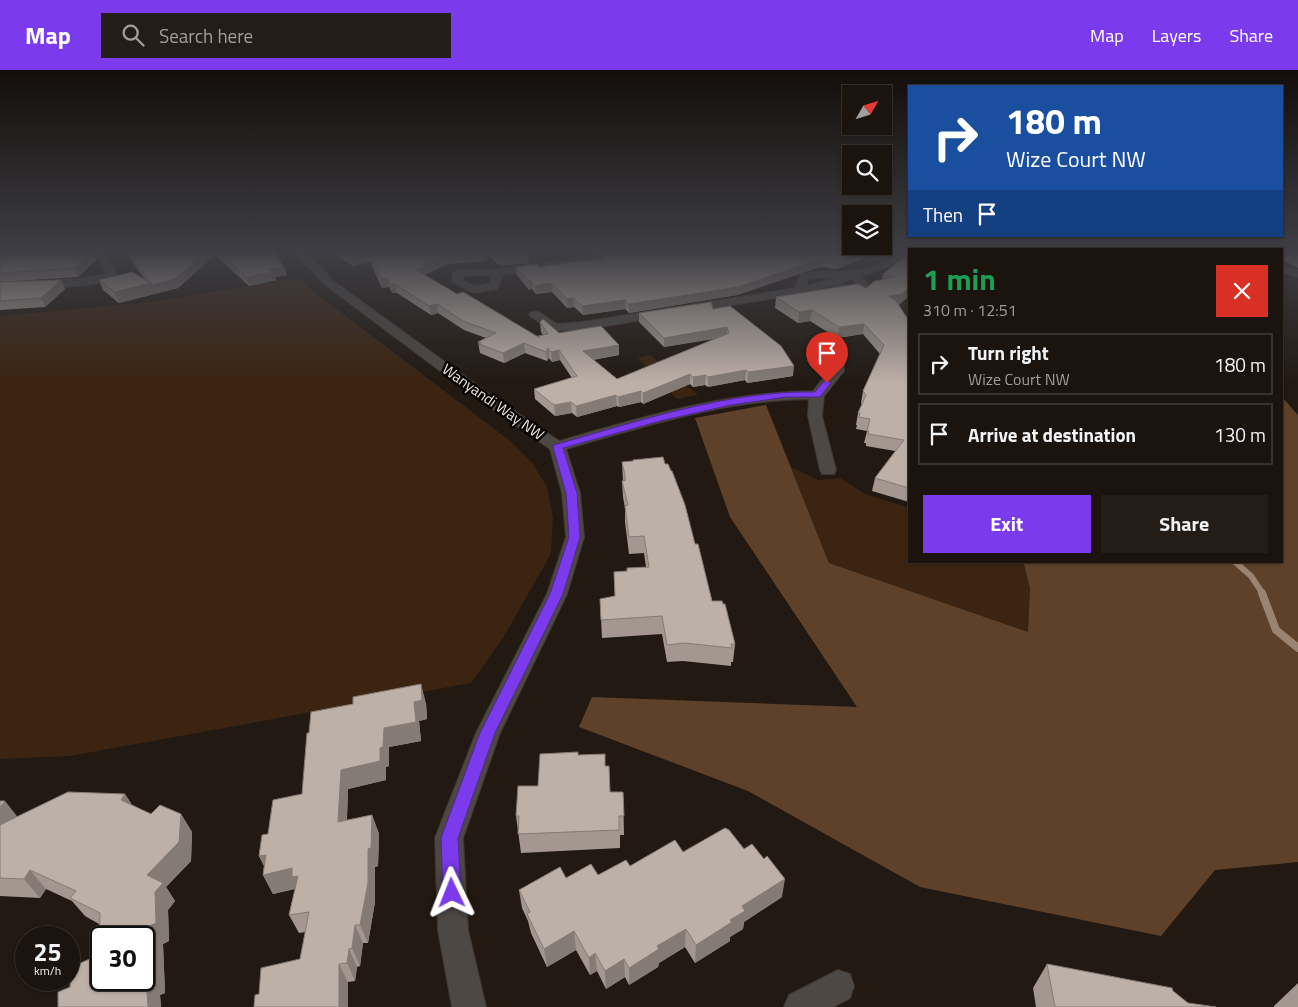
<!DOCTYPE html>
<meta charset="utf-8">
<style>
:root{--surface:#1a130e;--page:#231c17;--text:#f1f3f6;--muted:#9f9e9e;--line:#38322e;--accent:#7c3aed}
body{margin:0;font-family:"Titillium Web",sans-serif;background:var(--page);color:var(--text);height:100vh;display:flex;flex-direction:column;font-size:19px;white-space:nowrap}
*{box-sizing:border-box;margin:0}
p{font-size:16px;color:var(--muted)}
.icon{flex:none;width:28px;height:28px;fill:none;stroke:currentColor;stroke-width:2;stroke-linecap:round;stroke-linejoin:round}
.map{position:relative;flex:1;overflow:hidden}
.side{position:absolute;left:908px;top:178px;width:375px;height:315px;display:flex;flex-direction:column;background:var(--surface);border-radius:0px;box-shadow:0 1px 4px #0004,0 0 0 1px var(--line)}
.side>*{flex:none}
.hud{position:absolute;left:908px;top:15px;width:375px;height:152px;border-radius:0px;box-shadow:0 1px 4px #0004,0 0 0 1px var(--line);background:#1a4fa0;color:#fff;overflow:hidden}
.needle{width:32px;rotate:51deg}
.fabs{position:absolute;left:842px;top:15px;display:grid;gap:10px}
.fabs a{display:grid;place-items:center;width:50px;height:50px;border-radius:0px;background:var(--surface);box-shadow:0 1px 4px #0004,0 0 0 1px var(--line);font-size:25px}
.speed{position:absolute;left:15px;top:856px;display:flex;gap:10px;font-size:25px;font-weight:700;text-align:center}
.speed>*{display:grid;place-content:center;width:65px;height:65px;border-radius:50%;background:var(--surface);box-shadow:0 1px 4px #0004,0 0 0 1px var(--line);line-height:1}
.speed small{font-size:12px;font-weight:400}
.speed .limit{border:2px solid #111;border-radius:8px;background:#fff;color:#111}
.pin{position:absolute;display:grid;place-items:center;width:42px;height:42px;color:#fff;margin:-51px -21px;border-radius:50% 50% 50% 0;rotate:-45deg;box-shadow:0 0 5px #0007}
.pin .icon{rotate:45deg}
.me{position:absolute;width:55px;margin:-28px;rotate:358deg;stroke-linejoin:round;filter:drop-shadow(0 0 4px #0008)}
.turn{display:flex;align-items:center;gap:18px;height:105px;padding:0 15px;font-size:22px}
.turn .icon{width:65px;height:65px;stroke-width:2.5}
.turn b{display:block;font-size:35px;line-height:42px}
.then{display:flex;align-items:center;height:48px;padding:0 15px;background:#0003;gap:10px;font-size:19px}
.round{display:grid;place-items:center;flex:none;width:52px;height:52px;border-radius:0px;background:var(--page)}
.summary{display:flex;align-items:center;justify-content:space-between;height:85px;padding:0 15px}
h1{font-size:30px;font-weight:700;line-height:38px;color:#1e9e55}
.cta{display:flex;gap:10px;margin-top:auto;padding:10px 15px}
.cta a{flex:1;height:58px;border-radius:0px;background:var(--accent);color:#fff;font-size:20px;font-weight:700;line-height:58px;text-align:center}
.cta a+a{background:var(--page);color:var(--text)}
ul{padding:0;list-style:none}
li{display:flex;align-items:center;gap:15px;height:62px;margin:0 10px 8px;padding:0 5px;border:2px solid var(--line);border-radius:0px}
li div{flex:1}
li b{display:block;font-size:19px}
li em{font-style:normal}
header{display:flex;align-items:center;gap:30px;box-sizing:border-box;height:70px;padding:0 25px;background:var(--accent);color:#fff}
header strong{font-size:24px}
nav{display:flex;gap:28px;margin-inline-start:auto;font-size:18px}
.search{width:350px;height:45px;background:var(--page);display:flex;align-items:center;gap:12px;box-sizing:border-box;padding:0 18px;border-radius:0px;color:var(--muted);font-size:19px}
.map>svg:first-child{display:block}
.green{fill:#3b2411}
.forest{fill:#5f4129}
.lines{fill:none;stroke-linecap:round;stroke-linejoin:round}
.stream-far1{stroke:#9b8371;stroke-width:6}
.stream{stroke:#9b8371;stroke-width:8}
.street-casing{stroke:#3f362f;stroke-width:2}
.street{fill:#4d4844;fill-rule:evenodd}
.wall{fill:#a39790}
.shaded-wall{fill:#847b75}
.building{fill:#bdb0a7;stroke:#847b75;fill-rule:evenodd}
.route{fill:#7c3aed;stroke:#51269a}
.labels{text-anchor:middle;stroke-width:5;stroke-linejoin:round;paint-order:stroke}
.street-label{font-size:15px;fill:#eee7e2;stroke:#090504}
</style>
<header>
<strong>Map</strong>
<div class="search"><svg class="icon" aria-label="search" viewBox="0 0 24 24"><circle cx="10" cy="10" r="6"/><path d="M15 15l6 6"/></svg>Search here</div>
<nav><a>Map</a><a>Layers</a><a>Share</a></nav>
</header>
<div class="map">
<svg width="1298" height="937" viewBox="0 0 1298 937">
<rect width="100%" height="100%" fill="#221912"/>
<!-- green -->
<g class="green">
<path d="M299,208L310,219L509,370L533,394L547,417L553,447L551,484L503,568L471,613L70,686L0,689V246L152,232Z"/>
<path d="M650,285L698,325L677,329L638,288Z"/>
<path d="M791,397L818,410L840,408L865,424L909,438V491H1023L1030,518L1028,562L829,493Z"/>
</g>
<!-- forest -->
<path class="forest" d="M1281,326L1298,345V792L1215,800L1161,866L920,817L748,721L579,657L592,627L857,637L730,447L695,348L766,335L829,493L1028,562L1030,518L1023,491H1281Z"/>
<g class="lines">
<!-- stream-far1 -->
<path class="stream-far1" d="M1234,491L1251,506L1263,524"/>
<!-- stream -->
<path class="stream" d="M1262,523L1276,560L1298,578"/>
<!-- street casing -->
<g class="street-casing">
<g id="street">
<path d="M90,182C109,181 109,190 117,205C102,220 23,218 0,219V213L77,209L106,204L99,189Z"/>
<path d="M291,182C309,181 321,197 332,210L485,321L559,371C643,347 725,322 813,321L830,300L829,287L831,284L836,283L843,287L844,301L824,326L822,346L836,400L834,404H822L820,400L808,346L809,329C725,330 646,356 566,379L580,423L584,467L567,524L500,663L463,768L468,860L486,937H452L438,860L435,768L476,663L547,524L566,467L562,423L550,379L475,327L324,214L311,199Z"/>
<path d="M627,182H652L647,185L503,205L497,219L474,223L452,212L453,203L458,200L499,199ZM492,205L489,214L475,216L463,211V206Z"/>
<path d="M904,182H909V187L901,192L861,206L868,215C860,223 841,226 832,218C838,212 848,217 856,214L852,209L819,220L799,224L582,260L551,261L529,245L531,242H539L557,254L582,252L795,218L801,204C818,200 835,202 852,201C869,200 890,190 904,182ZM809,208H835L806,216Z"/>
<path d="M1281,195L1298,200V207L1281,202Z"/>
<path d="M838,900L850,904L854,916L850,928L833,937H784L789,925Z"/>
</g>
</g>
<!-- street -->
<use href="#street" class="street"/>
</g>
<!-- wall -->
<g class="wall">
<path d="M0,182L96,190L78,207L0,212Z"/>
<path d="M126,182H275L277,186L280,189L281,193L287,205L275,207L276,210L249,216L215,185L178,218L119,233L103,220L99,210H145Z"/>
<path d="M332,182H525L529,193L499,195L489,185L486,191L447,194L425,205L457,224L538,267L543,265L541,262L540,252L559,263L619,275V285L593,290L617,309L717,268L664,277L639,252V243L713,239L793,306L747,313L745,310L708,317L705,315L693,317L690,314L643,334L641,332L619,337L617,336L577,347L572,343L555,346L535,329L534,319L572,308L560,290L552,292L549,288L547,291L525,283L504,293L480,283L478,272L486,268L464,260L438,243L431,245L397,223H392L389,217L382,218L370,192L353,196Z"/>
<path d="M878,182L837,199L820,197L737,225L629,243L625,239L583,245L574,237L567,238L552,222L536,224L532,219L529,220L517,205L516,197H539L602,189V185Z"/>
<path d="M1281,182H1298V198L1281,189Z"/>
<path d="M909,184L900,234L899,235L909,251V432L872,421L875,408L895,381L866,376V373H864L867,361L856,359L857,355H856L858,343L862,334L861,333L863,321L880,284L863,264L837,268L810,251L798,253L775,238L776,227L866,218L882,210L883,204Z"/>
<path d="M61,210L65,219L45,237L0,240V212Z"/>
<path d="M622,392L695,474L712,531L735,574L733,592H731V596L683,591L667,592L662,564L602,568L600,529L615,526L614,502L627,501L646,497L644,483L629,484L625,452V438L623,427L622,411H623Z"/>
<path d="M426,633L427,649L419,651L421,671L389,677V696L386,697V710L348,719L347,750L372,745L379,764L378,796L375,797V832L368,873H363L360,896L357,897L355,911L348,912V937H254L259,924L300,889L306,862L299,863L289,845L295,819L273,824L263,805L264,796L259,786L268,764L302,724Z"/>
<path d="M605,696L610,722H623L624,765H620V778L521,783L516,746L538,716Z"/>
<path d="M125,724L132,735L151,744H181L192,762L191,791L166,817L175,831L168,840L169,871L163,874L165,923L160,925L161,937H58L70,917L99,885V854L85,846L72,831L46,819L40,828L0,826V731L17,747Z"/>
<path d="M683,782L782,827L744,852L743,859L730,867V871L695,893L685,877L659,893L658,897L629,915L625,907L606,919L597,901L590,905L576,880L547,897L531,863L528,851L522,838L519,820L566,808L598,805L630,796Z"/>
<path d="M1047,894L1173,921L1188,933L1216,937H1036L1033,918Z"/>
<path d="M1298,913V937H1274V936Z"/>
</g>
<!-- shaded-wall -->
<g class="shaded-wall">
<path d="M92,182L96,190L78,207L74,198Z"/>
<path d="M206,182H214L215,185L178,218L119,233L115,222L151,213Z"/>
<path d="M276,182L278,189H280L282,197L284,196L287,205L275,207L276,210L249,216L247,207L270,199L272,183Z"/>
<path d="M485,182H489V185L486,191L447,194L417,208L416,200L446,186Z"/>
<path d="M592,182H615L592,185Z"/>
<path d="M861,182H878L837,199L838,191Z"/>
<path d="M368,184L370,192L353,196L351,188Z"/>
<path d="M528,185L529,193L499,195L498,187Z"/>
<path d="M821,189L820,197L737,225L629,243V234Z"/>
<path d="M387,208L389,217L382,218L381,209Z"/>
<path d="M61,210L65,219L45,237L41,228Z"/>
<path d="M529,211H531L532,219L529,220Z"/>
<path d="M551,213L552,222L536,224L535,216Z"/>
<path d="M395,214L397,223H392L390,215Z"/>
<path d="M909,218V226L900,234L887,237L889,226Z"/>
<path d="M573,228L574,237L567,238V229Z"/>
<path d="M625,230V239L583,245L582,236Z"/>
<path d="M437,234L438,243L431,245L429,236Z"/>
<path d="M812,240L810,251L798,253L799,242Z"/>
<path d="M864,254L863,264L837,268L839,257Z"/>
<path d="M727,257V267L664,277V268Z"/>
<path d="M524,273L525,283L504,293L503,283Z"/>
<path d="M619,275V285L583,291V281Z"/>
<path d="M548,278L549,288L547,291L546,282Z"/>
<path d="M559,280L560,290L552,292L551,282Z"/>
<path d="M794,296L793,306L747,313L748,302Z"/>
<path d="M746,300L745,310L708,317V307Z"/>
<path d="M690,304V314L643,334V323Z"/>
<path d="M706,305L705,315L693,317V307Z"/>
<path d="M641,321V332L619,337L618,327Z"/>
<path d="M616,325L617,336L577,347L576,336Z"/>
<path d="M571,332L572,343L555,346L554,335Z"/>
<path d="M421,614L426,633L427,649L419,651L421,671L389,677V696L386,697V710L348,719L346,771L338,752L341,700L380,678L384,658L414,632Z"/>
<path d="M125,724L137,743L121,730Z"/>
<path d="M0,731H5L20,750L0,776Z"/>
<path d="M181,744L192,762L191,791L166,817L175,831L168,840L169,871L163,874L165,923L160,925L161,937H148L146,908L149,856L155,822L147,805Z"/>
<path d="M372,745L379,764L378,796L375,797V832L368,873L360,855Z"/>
<path d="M266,785L292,798L298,806L297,818L273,824L263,805L269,804L259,786Z"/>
<path d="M30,800L46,819L40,828L24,809Z"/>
<path d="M785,809L782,827L744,852L743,859L730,867V871L695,893L696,875L730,850L742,836Z"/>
<path d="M355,855L363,873L360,896L352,878Z"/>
<path d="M686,859L685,877L659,893L658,897L629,915V898L657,876Z"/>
<path d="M574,861L576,880L547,897L544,879Z"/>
<path d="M349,879L357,897L355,911L347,893Z"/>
<path d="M595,883L597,901L590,905L589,888Z"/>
<path d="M624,889L625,907L606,919L605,901Z"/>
<path d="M339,894L348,912V937H339Z"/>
</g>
<!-- building -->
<g class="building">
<path d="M0,182H92L74,198L0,203Z"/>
<path d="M128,182H206L175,209L152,215Z"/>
<path d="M218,182H276L272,183L280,189H276L284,196L270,199L273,202L247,207Z"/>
<path d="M342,182H485L446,186L416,200L457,224L463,222L540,268L538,266L548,264L540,252L543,249L559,263L601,256L619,275L583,281L617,309L729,263L727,257L664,268L639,243L711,232L713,239L730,236L781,276L794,296L748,302L746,300L708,307L706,305L693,307L690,304L643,323L641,321L618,327L616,325L576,336L571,332L554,335L534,319L577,306L559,280L551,282L548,278L546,282L524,273L503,283L479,274L481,273L478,272L496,263L463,251L437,234L429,236L395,214L390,215L387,208L381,209L368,184L351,188Z"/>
<path d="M493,182H525L528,185L498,187Z"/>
<path d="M626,182H861L838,191L821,189L738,217L629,234L625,230L582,236L573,228L567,229L551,213L535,216L531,211H529L516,197L536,194L539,197L606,188L602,185Z"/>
<path d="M1285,182H1298V188Z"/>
<path d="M909,184V218L902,224L889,226L896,231L909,251V418L875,408L904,370L868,364L869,361H867L870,349L859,347L860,343H858L866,325L863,321L884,275L864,254L839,257L812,240L799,242L776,227L858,214L866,218L875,211L895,207L883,204Z"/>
<path d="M132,202L151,213L115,222L99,210Z"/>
<path d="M61,210L41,228L0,231V212Z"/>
<path d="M663,387L665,394H668L671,401H672L685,435L695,474H698L712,531H722L723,534H725L735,574H731L732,578L684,573L667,575L662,546L601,550L600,529L615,526L614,502L627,501V498L649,497L644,466L629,467L625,436L628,435L622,411H625V405L622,392L633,391V390Z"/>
<path d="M421,614L422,630L414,632L416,652L384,658L383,677L380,678V691L341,700L338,752L372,745L371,778L368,779V813L360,855H355L352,878L349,879L347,893L339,894V937H254L255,925L259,924L261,898L300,889L309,842L289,845L298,806L292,807V798L263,805L266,785L259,786L262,765L268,764L273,730L302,724L307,663H309L311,642L353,634V627Z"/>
<path d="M578,682V685L605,684V696H609L610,722H623L624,746H619V760L518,764L519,746H516L518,716H538L540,684Z"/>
<path d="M68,722L125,724L121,730L151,744L160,735L181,744L179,772L147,805L163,813L155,822L156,853L149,856L151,905L146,908L148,937H58V922L70,917L71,897L99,885L100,843L70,828L76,821L30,800L24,809L0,808V755ZM101,868H144V910H101Z"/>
<path d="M0,731H5L0,737Z"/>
<path d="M725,758L729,760L744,779L752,774L764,789L767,786L785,809L742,836L745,841L730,850L732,852L696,875L686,859L657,876L659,879L629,898L624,889L605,901L595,883L589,888L574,861L544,879L527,844L530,842L519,820L560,797L566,808L591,794L598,805L626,790L630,796L675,770L683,782Z"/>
<path d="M1047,894L1172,918L1173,921L1188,933L1216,937H1055Z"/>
</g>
<!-- sky -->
<linearGradient id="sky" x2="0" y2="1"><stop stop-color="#130e0a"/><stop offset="0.58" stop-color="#3e3e44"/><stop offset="1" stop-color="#3e3e44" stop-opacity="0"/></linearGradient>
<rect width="1298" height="313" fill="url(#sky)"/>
<!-- route -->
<path class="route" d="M827,310L831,313L820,327H786L731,335L664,350L563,378L577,423L580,467L563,524L495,663L458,768L461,823L458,829L452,832L445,829L443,823L441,768L480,663L550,524L569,467L566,423L553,377L554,375C636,352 730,320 815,322L824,311Z"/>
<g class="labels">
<!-- street labels -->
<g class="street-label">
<text transform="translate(493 332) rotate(35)" y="5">Wanyandi Way NW</text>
</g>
</g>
</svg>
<div class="fabs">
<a><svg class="needle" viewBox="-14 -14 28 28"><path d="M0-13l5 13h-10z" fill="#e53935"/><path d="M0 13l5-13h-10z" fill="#9f9e9e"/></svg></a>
<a><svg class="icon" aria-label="search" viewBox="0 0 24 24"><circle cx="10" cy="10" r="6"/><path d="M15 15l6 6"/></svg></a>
<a><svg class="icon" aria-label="layers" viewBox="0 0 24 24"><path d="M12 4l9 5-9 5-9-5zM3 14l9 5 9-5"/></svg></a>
</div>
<div class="speed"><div>25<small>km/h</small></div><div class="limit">30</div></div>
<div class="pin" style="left:827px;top:313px;background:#d93025"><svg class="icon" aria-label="arrive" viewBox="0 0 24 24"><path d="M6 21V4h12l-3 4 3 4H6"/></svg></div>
<svg class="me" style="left:452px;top:823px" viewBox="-20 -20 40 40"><path d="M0-17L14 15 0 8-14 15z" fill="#7c3aed" stroke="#fff" stroke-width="4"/></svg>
<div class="hud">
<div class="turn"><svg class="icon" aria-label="right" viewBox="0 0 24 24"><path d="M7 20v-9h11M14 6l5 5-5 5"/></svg><div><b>180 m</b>Wize Court NW</div></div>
<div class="then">Then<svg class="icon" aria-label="arrive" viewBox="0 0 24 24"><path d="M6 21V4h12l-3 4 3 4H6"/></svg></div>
</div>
<section class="side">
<div class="summary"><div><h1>1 min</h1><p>310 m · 12:51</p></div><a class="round" style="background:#d93025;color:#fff"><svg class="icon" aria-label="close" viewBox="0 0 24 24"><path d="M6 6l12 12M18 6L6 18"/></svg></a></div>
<ul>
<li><svg class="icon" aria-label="right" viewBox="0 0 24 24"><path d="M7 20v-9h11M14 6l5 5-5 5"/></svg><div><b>Turn right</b><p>Wize Court NW</p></div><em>180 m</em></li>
<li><svg class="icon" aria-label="arrive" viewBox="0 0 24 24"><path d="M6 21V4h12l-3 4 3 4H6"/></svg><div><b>Arrive at destination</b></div><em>130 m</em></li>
</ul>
<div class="cta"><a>Exit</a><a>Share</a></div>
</section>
</div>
